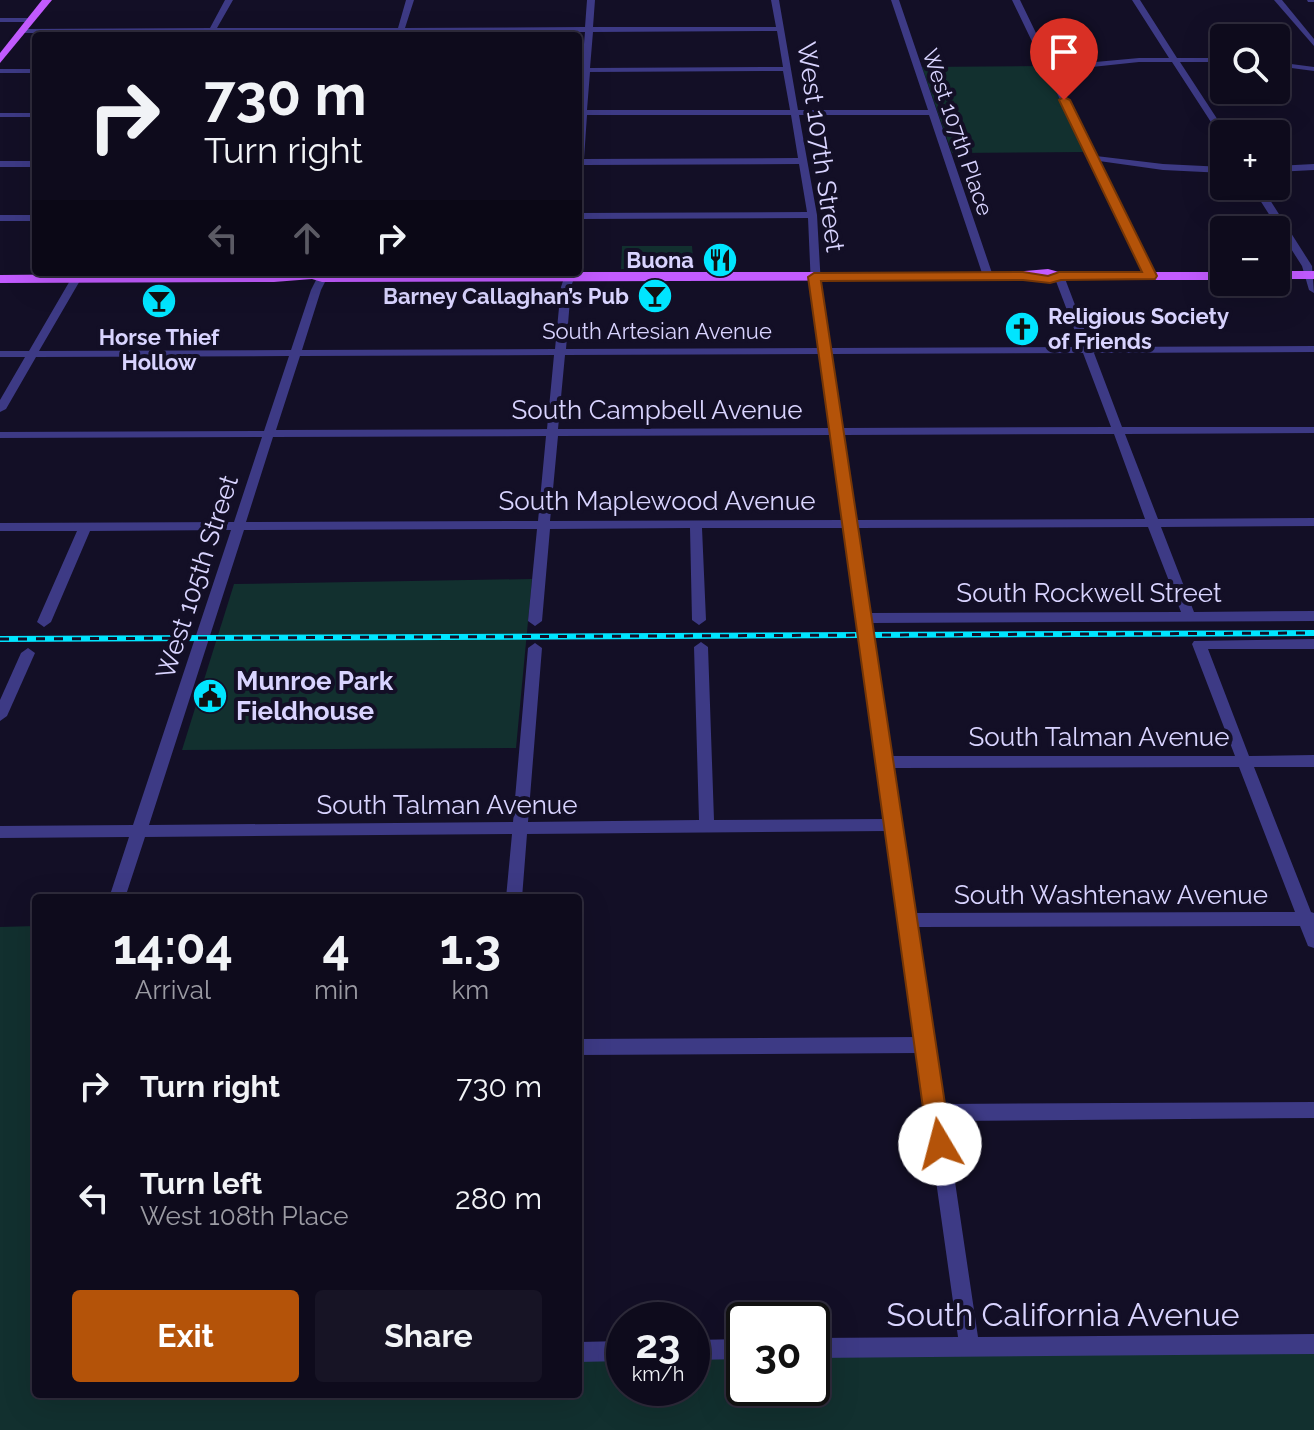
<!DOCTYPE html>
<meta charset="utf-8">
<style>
:root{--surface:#0e0b1c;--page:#171425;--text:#f1f3f6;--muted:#9b9ba3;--line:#2e2b3b;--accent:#b45309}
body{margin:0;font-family:Raleway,sans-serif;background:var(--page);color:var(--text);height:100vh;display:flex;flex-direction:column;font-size:30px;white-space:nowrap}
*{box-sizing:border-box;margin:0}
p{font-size:26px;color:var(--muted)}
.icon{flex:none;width:44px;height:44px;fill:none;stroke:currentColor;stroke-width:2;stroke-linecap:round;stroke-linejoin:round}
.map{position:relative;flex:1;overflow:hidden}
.side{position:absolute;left:32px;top:894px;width:550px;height:504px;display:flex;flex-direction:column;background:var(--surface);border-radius:8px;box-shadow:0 8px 32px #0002,0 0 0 2px var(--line)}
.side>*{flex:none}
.top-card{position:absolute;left:32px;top:32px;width:550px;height:244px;border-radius:8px;box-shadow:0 8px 32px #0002,0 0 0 2px var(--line);background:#0e0b1c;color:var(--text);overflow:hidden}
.tools{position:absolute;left:1210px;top:24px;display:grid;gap:16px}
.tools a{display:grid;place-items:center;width:80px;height:80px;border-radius:8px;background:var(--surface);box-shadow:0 8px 32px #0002,0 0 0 2px var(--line);font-size:40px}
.speed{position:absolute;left:606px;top:1302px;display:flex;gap:16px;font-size:40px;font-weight:700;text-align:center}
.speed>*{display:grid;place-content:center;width:104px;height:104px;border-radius:50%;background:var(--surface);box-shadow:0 8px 32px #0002,0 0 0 2px var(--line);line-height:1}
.speed small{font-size:20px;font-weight:400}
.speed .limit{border:4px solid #111;border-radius:12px;background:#fff;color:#111}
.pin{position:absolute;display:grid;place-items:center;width:68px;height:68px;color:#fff;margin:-82px -34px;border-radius:50% 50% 50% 0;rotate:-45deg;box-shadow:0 0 8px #0007}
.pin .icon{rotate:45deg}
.me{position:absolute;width:88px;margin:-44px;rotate:352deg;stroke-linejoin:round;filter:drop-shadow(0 0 6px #0008)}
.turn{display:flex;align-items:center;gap:28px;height:168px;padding:0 40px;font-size:36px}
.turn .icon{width:104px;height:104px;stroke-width:2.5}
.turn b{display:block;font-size:56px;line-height:68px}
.lanes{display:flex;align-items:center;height:76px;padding:0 40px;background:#0003;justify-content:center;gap:40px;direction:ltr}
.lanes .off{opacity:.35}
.eta{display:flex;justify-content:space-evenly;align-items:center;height:136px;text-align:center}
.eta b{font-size:48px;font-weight:700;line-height:56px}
.primary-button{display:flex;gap:16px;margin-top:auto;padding:16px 40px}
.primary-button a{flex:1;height:92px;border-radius:8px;background:var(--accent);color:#fff;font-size:32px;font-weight:700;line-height:92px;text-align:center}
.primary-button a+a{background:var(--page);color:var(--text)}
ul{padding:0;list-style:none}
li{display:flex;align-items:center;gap:24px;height:112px;padding:0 40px}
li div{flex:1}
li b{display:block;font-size:30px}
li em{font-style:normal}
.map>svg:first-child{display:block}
.green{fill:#12302f}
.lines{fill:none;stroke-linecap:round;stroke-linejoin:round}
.minor{fill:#3d3a85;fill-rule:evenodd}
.major{fill:#c25bff;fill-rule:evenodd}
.rail-casing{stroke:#00e5ff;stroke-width:6}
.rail{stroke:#130f26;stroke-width:3;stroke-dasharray:9;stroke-linecap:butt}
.route{fill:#b45309;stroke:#753606;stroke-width:2}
.labels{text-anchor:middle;stroke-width:8;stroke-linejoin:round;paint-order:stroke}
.far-street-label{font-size:22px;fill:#d9d4ff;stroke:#130f26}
.far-poi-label{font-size:22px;font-weight:bold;fill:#d9d4ff;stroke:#130f26;text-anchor:end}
.street-label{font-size:26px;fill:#d9d4ff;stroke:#130f26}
.poi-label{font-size:26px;font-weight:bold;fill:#d9d4ff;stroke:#130f26;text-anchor:start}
.near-street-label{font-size:32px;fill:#d9d4ff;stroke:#130f26}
</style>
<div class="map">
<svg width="1314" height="1430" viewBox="0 0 1314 1430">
<rect width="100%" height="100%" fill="#130f26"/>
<!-- green -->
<g class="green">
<path d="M1044,66L1085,152L952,153L922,67Z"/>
<path d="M622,246H692L694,269H621Z"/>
<path d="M532,579L516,748L182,750L234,584Z"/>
<path d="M36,926V1394H578V1358H624V1388H692V1357H744V1388H812V1357L1314,1353V1430H0V927Z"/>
</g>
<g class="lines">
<!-- minor -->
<g class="minor">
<path d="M225,0H233L217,28H398L406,0H414L405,28L585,27L587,0H595L593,27H776L771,0H779L798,110H928L891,0H899L993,276L988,279L983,276L929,115H799L817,215L821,286L830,348L1081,347L1054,276L1059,273L1064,276L1091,347L1314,346V352L1094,353L1122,427H1314V433L1125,434L1158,519L1314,518V526L1161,527L1194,612L1314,611V621L871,623L891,756H1235L1192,644L1194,641L1314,639V649H1208L1249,756L1314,755V767H1254L1311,912L1314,913V948L1308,946L1300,926L917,927L943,1104L1314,1102V1118L946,1121L978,1337L1314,1334V1354L812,1358V1338L958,1337L918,1053L578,1055V1039L916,1037L887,831L527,834L522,898H506L512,834L145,837L125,898H109L129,837L0,838V826L133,825L231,530L90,531L51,622L44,627L37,622L77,531H0V523L234,522L262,437L0,438V432L264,431L289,356L36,357L6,409L0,412V400L25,357H0V351H29L75,272H85L39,351L291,350L311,290L320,272H330L321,290L302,350L555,349L561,287L566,272H576L571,287L566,349L820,348L811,286L808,218L578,219V213L807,212L799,164L584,165L582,185L578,188V111L582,72H578V68H582L585,32H404L403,36H395L396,32L215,33L213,36H207V33H23L19,31L23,29L210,28ZM777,31L783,67L590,68L593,32ZM783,71L790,110H587L590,72ZM587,115H791L798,158L584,159ZM1083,353L1111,427L842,428L831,354ZM821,354L831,428L558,429L565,355ZM554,355L547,429L276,430L300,356ZM1114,434L1145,519L856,520L843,435ZM832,435L844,520L550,521L558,436ZM546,436L538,521L246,522L273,437ZM1148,527L1181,612L870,613L857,528ZM690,528L692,620L699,625L706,620L702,528H845L886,819L714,820L708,647L701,642L694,647L699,820L528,822L542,648L535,643L528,648L513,822L149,825L244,530L537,529L528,621L535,626L542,621L550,529ZM1239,767L1295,912L915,913L893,768Z"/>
<path d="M1012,0H1020L1052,66L1139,58H1169L1132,0H1140L1177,58H1224V62H1180L1227,134H1224V139L1220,136L1172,62H1139L1054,71L1096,156L1163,164L1224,167V173L1163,170L1099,161L1155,276L1153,278L1145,276Z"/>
<path d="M1274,0H1282L1314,39V46Z"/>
<path d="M1307,0H1314V2H1308Z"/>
<path d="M0,18H31L35,20L31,22H0Z"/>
<path d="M1276,62L1314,67V71L1276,66Z"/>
<rect x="0" y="69" width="36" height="4"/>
<rect x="0" y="113" width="36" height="4"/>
<rect x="0" y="161" width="36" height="6"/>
<path d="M1314,164V170L1276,172V166Z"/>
<path d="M1251,186H1261L1312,266L1314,293L1309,290L1302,266Z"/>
<rect x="0" y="215" width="36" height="6"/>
<path d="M28,648L35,653L7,716L0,721V700L21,653Z"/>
<path d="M744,1339V1359L692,1360V1340Z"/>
<path d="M624,1341V1361L578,1362V1342Z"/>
</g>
<!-- major -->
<g class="major">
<path d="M42,0H52L0,63V53Z"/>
<path d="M1048,269L1059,272H1224V280H1059L1048,277L1013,280L322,282L312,279L274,282L0,283V275L303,272H1013Z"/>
<rect x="1276" y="271" width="38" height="8"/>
</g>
<!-- rail casing -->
<g class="rail-casing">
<path id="rail" d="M0,639L1314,633"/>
</g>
<!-- rail -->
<use href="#rail" class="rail"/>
</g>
<!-- route -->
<path class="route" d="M1064,97L1070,100L1157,276L1155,279L1061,280L1050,283L1023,280L821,281L951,1144L948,1152L940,1155L931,1152L928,1144L808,277L814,273L1023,272L1048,276L1059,272H1142L1059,100Z"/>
<!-- icons -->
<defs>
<g id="restaurant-disc" transform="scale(1.8)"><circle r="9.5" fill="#00e5ff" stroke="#130f26"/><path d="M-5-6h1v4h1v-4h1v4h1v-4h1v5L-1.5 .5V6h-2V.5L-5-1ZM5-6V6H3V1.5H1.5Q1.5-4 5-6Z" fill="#111"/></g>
<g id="bar-disc" transform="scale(1.8)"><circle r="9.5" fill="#00e5ff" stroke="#130f26"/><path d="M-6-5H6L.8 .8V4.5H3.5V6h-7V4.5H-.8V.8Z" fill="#111"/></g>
<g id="church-disc" transform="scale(1.8)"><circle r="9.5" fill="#00e5ff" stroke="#130f26"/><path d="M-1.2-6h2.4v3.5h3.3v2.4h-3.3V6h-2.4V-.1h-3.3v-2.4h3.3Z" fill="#111"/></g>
<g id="civic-disc" transform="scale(1.8)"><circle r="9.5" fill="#00e5ff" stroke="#130f26"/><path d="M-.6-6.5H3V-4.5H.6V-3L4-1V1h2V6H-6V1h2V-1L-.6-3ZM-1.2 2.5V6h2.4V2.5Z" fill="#111"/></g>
</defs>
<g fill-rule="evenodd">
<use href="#restaurant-disc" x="720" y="260"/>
<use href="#bar-disc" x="655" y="296"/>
<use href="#bar-disc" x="159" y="301"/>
<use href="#church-disc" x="1022" y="329"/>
<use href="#civic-disc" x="210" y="696"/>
</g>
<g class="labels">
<!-- far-street labels -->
<g class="far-street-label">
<text transform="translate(958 132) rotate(71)" y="8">West 107th Place</text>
<text x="657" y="339">South Artesian Avenue</text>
</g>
<!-- far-poi labels -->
<g class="far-poi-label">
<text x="694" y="268">Buona</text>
<text x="629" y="304">Barney Callaghan’s Pub</text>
<text x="1048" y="324" text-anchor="start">Religious Society<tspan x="1048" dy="25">of Friends</tspan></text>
<text x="159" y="345" text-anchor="middle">Horse Thief<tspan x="159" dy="25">Hollow</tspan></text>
</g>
<!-- street labels -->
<g class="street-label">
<text transform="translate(821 147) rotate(82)" y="9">West 107th Street</text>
<text x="657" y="419">South Campbell Avenue</text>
<text x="657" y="510">South Maplewood Avenue</text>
<text transform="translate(197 577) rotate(-72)" y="9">West 105th Street</text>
<text x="1089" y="602">South Rockwell Street</text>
<text x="1099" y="746">South Talman Avenue</text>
<text x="447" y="814">South Talman Avenue</text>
<text x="1111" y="904">South Washtenaw Avenue</text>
</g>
<!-- poi labels -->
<g class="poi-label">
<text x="236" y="690">Munroe Park<tspan x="236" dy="30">Fieldhouse</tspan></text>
</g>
<!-- near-street labels -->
<g class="near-street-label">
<text x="1063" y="1326">South California Avenue</text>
</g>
</g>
</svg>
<div class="tools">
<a><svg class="icon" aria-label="search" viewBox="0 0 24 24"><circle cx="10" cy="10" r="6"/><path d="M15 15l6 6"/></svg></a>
<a>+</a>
<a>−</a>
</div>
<div class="speed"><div>23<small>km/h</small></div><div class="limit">30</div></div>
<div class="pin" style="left:1064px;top:100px;background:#d93025"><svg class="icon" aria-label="arrive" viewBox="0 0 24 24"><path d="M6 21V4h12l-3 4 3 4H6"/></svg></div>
<svg class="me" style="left:940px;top:1144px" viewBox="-20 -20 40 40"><circle r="19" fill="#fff"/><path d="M0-13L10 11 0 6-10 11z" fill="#b45309"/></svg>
<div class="top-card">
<div class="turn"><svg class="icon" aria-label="right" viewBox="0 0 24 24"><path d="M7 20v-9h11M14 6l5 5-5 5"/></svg><div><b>730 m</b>Turn right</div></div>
<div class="lanes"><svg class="icon off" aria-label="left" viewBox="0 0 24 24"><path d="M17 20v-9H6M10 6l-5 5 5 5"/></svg><svg class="icon off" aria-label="ahead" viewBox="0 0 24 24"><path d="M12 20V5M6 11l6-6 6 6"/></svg><svg class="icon" aria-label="right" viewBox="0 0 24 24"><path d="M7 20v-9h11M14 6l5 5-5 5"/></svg></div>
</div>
<section class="side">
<div class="eta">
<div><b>14:04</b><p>Arrival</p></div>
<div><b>4</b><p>min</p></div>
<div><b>1.3</b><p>km</p></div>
</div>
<ul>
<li><svg class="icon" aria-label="right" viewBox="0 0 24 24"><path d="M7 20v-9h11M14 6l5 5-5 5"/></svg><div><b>Turn right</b></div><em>730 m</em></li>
<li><svg class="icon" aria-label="left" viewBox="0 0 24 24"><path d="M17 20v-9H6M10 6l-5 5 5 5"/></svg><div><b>Turn left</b><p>West 108th Place</p></div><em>280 m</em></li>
</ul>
<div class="primary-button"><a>Exit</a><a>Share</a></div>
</section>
</div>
